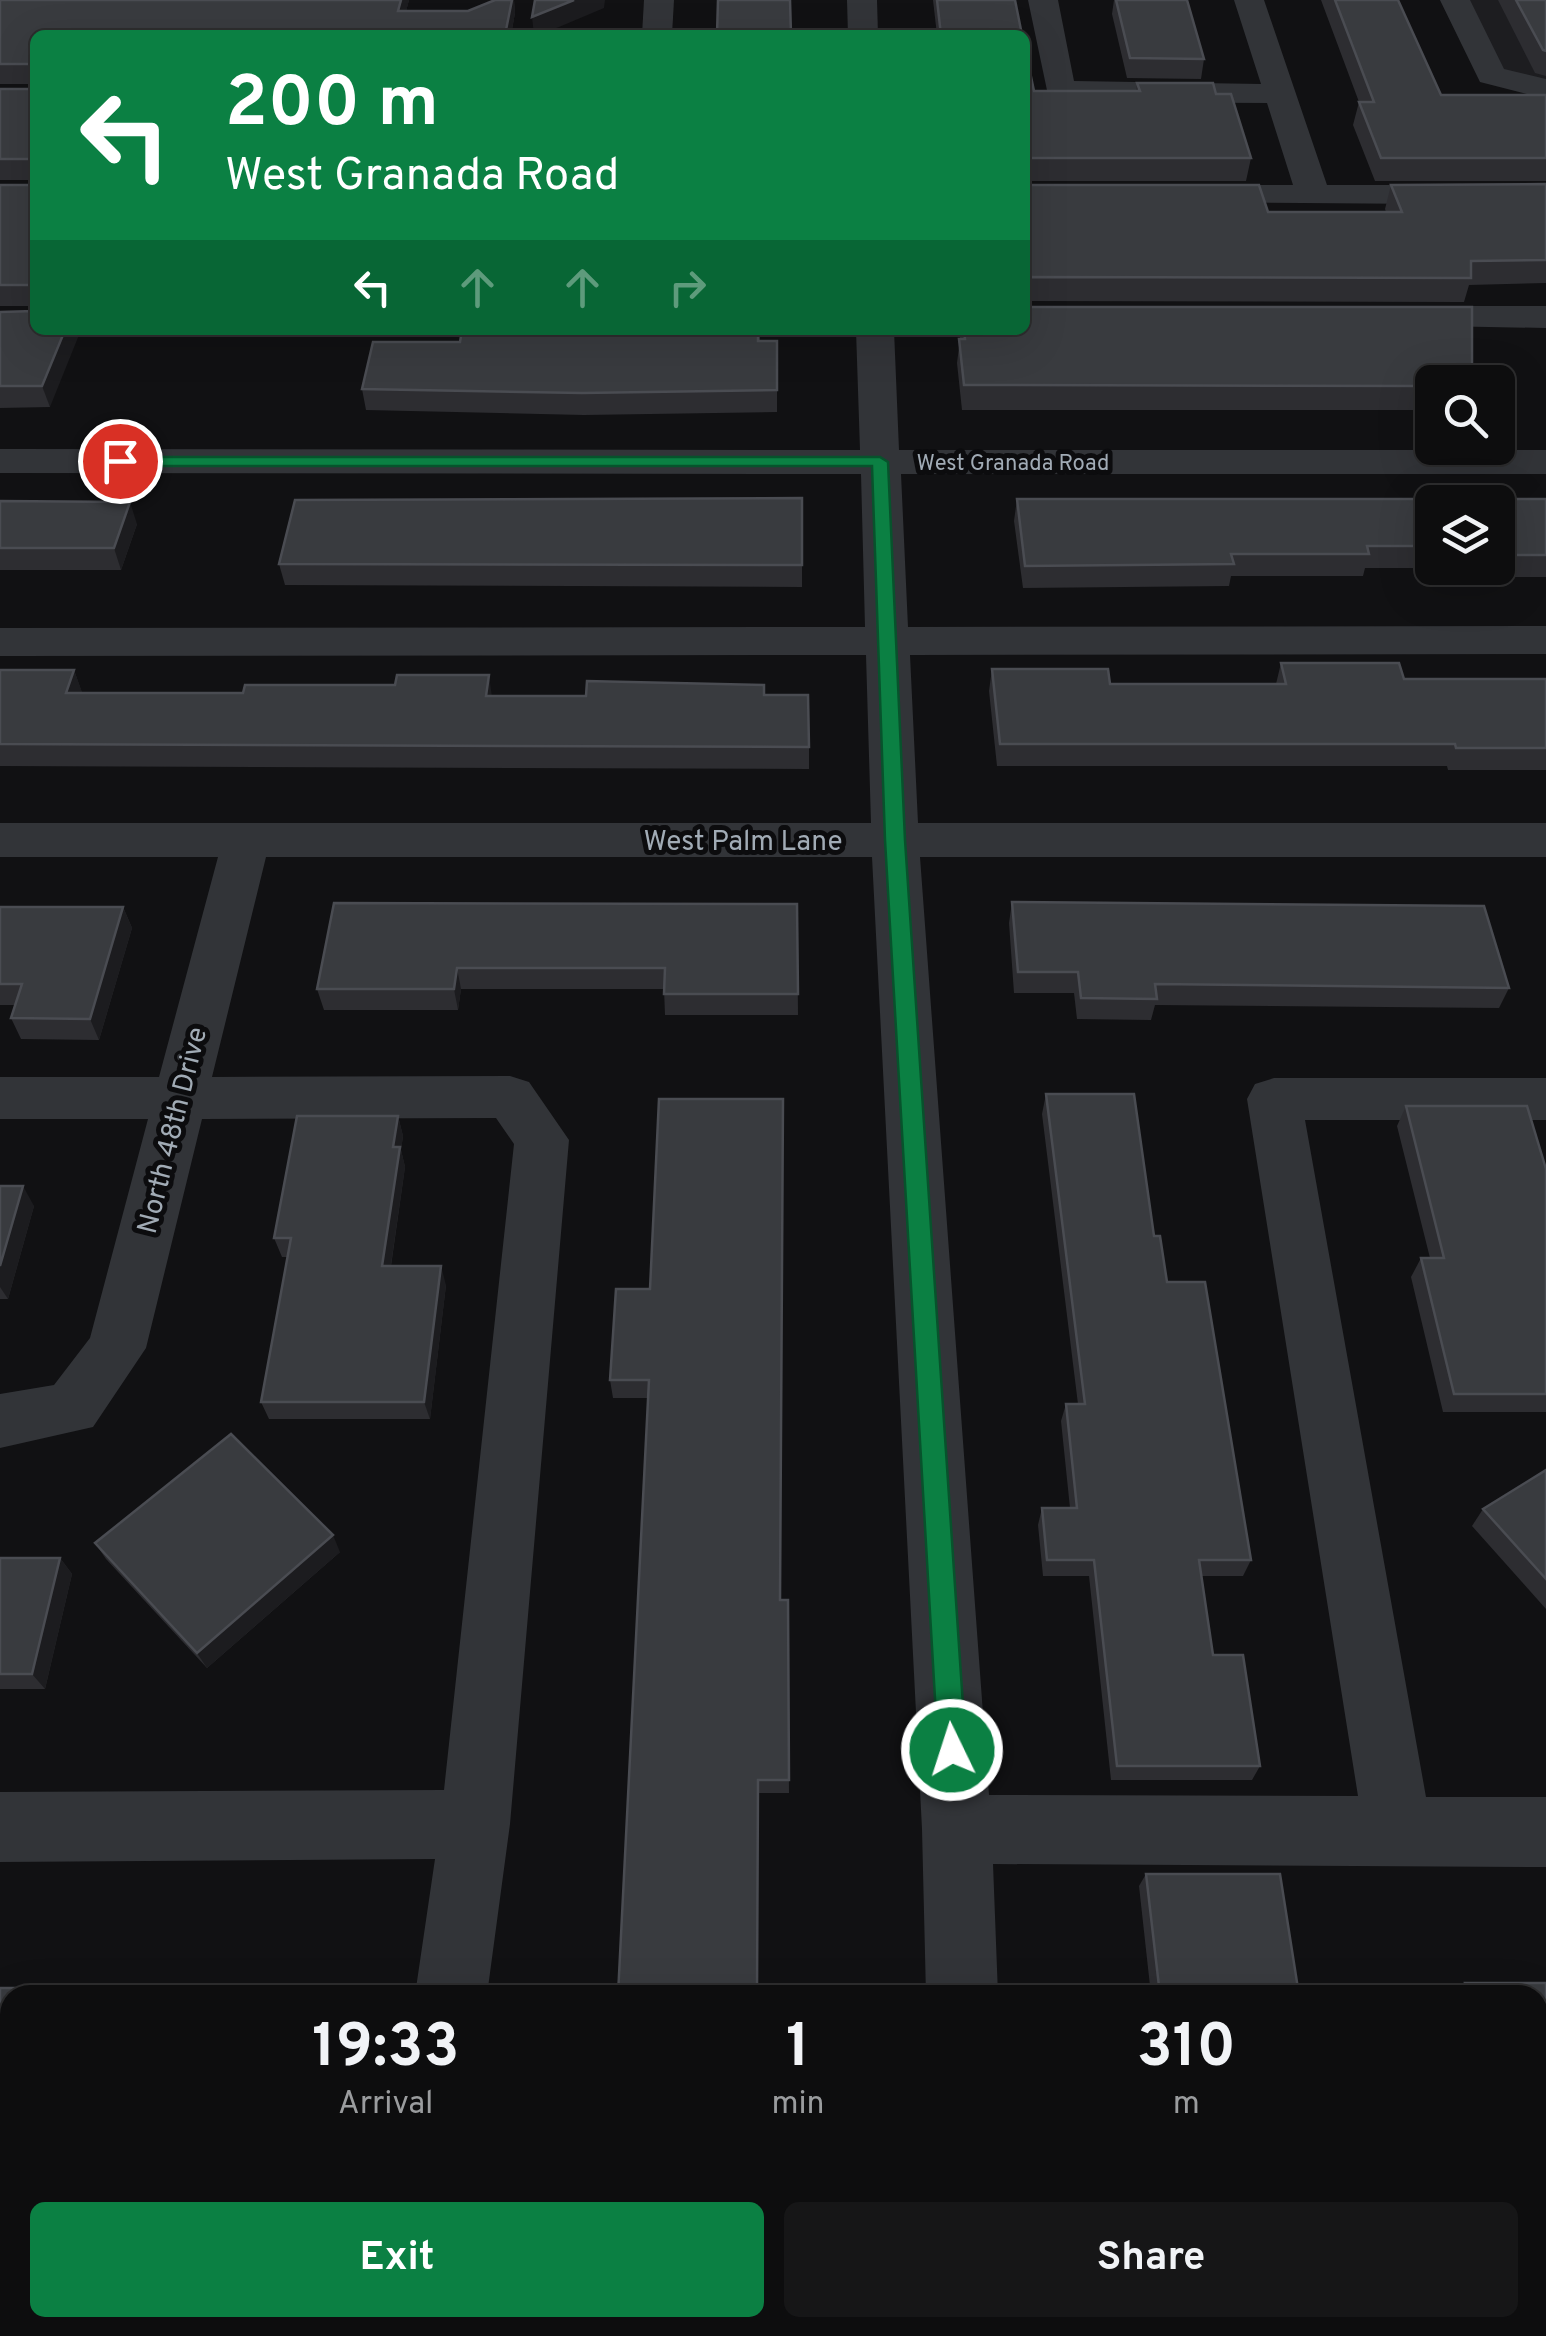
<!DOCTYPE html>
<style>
:root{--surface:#0d0d0e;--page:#161617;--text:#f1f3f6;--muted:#9a9c9e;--line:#2d2d2e;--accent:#0b8043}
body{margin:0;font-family:Overpass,sans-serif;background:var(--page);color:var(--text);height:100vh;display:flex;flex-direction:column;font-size:38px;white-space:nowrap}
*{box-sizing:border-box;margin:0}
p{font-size:32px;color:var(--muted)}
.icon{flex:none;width:55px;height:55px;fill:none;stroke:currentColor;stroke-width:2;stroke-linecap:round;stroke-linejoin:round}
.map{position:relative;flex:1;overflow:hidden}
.side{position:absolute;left:0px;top:1985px;width:1548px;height:352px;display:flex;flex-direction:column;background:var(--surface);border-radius:30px 30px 0 0;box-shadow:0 10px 40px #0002,0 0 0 2px var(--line)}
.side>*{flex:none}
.banner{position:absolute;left:30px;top:30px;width:1000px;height:305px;border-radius:15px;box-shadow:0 10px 40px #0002,0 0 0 2px var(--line);background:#0b8043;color:#fff;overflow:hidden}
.tools{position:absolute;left:1415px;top:365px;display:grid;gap:20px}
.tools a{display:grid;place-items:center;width:100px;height:100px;border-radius:15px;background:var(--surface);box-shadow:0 10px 40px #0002,0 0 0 2px var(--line);font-size:50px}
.pin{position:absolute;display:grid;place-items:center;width:85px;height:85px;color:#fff;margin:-42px;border:5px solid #fff;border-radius:50%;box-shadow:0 2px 10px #0007}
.me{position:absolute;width:110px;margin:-55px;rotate:356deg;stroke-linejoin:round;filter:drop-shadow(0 0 8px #0008)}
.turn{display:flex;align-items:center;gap:35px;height:210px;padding:0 30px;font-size:45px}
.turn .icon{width:130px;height:130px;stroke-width:2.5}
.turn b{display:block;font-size:70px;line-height:85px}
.lanes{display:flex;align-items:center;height:95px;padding:0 30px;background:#0003;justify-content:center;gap:50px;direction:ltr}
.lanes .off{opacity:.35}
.eta{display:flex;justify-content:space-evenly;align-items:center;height:170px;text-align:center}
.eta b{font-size:60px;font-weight:700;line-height:70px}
.action{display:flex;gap:20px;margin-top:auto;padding:20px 30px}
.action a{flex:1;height:115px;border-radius:15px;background:var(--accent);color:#fff;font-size:40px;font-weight:700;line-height:115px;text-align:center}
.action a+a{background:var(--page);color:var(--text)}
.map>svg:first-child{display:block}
.built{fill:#1d1d20}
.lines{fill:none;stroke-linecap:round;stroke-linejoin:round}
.minor{fill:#323438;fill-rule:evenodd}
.wall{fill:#2d2d31;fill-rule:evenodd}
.shaded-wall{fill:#1c1c1f}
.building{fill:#393b3f;stroke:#4a4c52;stroke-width:2.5}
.route{fill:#0b8043;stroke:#07532c;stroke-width:2.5}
.labels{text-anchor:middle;stroke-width:10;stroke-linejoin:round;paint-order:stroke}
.far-street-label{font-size:22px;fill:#a1abb5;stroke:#0c0c0e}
.street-label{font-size:28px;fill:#a1abb5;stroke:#0c0c0e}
</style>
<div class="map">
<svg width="1546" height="2336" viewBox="0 0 1546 2336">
<rect width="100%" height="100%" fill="#111113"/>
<!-- built -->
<path class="built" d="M1440,0H1546V82L1501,69L1463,46Z"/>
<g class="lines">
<!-- minor -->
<g class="minor">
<path d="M644,0H674L672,35H642Z"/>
<path d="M847,0H877L878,35H848Z"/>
<path d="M1028,0H1058L1074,81L1261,84L1234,0H1264L1327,185H1546V205L1176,202L1171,195L1176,188L1188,185H1293L1267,103L1081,102L1048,95Z"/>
<path d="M1440,0H1470L1504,69L1546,79V99L1480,82Z"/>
<path d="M1399,306H1546V328L1386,325L1381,317L1386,309Z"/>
<path d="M856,330H894L899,450H1546V474H901L908,627L1546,626V654L910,655L918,823H1546V857H920L989,1795L1358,1796L1247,1099L1255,1084L1274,1078H1546V1120H1305L1426,1797H1546V1867L993,1864L998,1995H926L922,1829L872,857H266L212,1077L510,1076L529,1082L569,1140L510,1824L487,1995H415L435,1859L0,1862V1792L444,1790L514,1144L496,1118L202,1119L146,1348L93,1427L0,1448V1394L54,1385L90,1338L148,1119H0V1077H159L218,857H0V823H871L866,655L0,656V628L865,627L861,474L0,473V449L860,450Z"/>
<path d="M1538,2327L1541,2336H1425L1422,2328Z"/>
<path d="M351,2328H433L430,2336H348Z"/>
<path d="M882,2328H962L961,2336H881Z"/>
</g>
</g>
<!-- wall -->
<g class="wall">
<path d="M0,0H409L406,11H468L495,0H514L515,13L511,35H35L50,407L0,408V312L34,311V306H0V185H31V180H0V89H31V84H0Z"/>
<path d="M933,0H1015L1022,35H937Z"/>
<path d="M1114,0H1187L1204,59L1201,79L1127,78L1112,14Z"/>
<path d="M1321,0H1398L1441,95H1546V181H1375L1353,125L1359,102Z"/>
<path d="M1498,0H1546V76L1535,73Z"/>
<path d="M1137,83L1216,94L1251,158L1246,181H1025L1034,91H1136Z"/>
<path d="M1546,184V283L1469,285L1464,302L1027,301L1028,307L1432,382V410H962L957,363L960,339L959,330H1025L1028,185L1268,212H1386L1385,209L1391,185Z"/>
<path d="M760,330V341H777V412L584,415L366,410L362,389L460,342Z"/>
<path d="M802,498V587L285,585L279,564Z"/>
<path d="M1017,499H1546V577H1463L1460,568H1365L1363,576H1231L1229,586L1023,588L1014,521ZM1432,502H1498V568H1432Z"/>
<path d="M0,501L137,524L121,570H0Z"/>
<path d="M1281,663L1404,679H1546V770H1448L1447,766H997L989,691L992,669L1110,684H1276Z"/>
<path d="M0,670H74L82,693L492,696L764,695L809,747V769L0,766Z"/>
<path d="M1012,902L1509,988L1499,1008L1155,1005L1151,1020L1077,1019L1074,993H1014L1009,923Z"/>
<path d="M797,904L798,1015H665L664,989H461L458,1010H324L317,989Z"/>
<path d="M0,907H123L132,928L99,1040L21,1039L11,1018L15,1005H0Z"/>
<path d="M1046,1094L1154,1236L1167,1282L1251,1560L1243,1576H1202L1213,1655L1260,1766L1252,1780H1111L1089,1576H1043L1038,1525L1042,1508H1070L1061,1421L1066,1404H1078L1042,1114Z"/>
<path d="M1406,1106L1546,1169V1412H1443L1411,1277L1421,1258H1430L1397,1126Z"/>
<path d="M398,1116L403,1136L401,1150L405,1167L391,1266L446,1285L430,1419H269L261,1402L288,1257H282L274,1238Z"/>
<path d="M0,1186L34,1206L8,1299H0Z"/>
<path d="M616,1289L780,1600H788L789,1793H758L648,1398H613L610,1380Z"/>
<path d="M1546,1470V1609L1472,1526L1483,1509Z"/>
<path d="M95,1543L340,1552L207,1668L106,1559Z"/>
<path d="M0,1558H60L72,1574L45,1689H0Z"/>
<path d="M1146,1874L1299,1995H1151L1139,1886Z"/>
<path d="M1465,1983H1546V2160H1538V1995H1452V1993Z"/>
<path d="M0,1988H163L169,1994L10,1995V2171H0Z"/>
</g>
<!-- shaded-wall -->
<g class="shaded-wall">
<path d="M401,0H409L401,31L398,11Z"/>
<path d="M512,0H514L515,13L511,35H505Z"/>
<path d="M574,0H605L604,8L540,35H534L532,17Z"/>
<path d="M65,330H81L50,407L42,386Z"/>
<path d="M130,502L137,524L121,570L114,548Z"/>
<path d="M74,670L82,692L74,715L66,693Z"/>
<path d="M489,675L492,697L486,696Z"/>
<path d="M123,907L132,928L99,1040L90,1019Z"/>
<path d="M457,968L461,989L458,1010L454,989Z"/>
<path d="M398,1116L403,1136L401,1150L405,1167L388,1285L382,1266L393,1147Z"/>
<path d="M23,1186L34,1206L8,1299L0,1287V1266Z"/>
<path d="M441,1266L446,1285L430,1419L424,1402Z"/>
<path d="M333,1535L340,1552L207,1668L197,1653Z"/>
<path d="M60,1558L72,1574L45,1689L32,1674Z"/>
</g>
<!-- building -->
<g class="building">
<path d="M0,0H401L398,11H468L495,0H512L505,35H35V330H65L42,386H0V312L34,311L31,285H0V185H31V159H0V89H31V64H0Z"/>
<path d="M535,0H574L532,17Z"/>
<path d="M718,0H790L791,35H717Z"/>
<path d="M937,0H1015L1022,35H941Z"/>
<path d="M1116,0H1187L1204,59L1130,58Z"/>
<path d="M1335,0H1398L1441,95H1546V158H1381L1359,102H1374Z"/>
<path d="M1516,0H1546V51L1543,50Z"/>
<path d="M1025,48L1034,91H1140L1137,83H1213L1216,94H1231L1251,158H1028L1025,174Z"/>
<path d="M1025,182L1028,185H1259L1268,212H1402L1391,185L1546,184V260L1471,261V278L1028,277L1025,280Z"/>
<path d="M1025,288L1028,307H1472V382H1432V386L964,385L959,339H965L964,330H1025Z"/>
<path d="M462,330H758V341H777V390L582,393L362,389L373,342H460Z"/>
<path d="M802,498V565L279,564L295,500Z"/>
<path d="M1017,499H1546V555H1498V502H1432V546H1367L1369,554H1231L1234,564L1025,566Z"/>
<path d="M0,501L130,502L114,548H0Z"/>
<path d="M1281,663H1399L1404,679H1546V748H1456L1455,744H1000L992,669H1108L1110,684H1286Z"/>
<path d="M0,670H74L66,693H243L245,685H395L397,675H489L486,696H586L587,681L764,685V695H808L809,747L0,744Z"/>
<path d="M1012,902L1484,906L1509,988L1155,984L1157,999L1081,998L1078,972H1018Z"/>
<path d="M334,903L797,904L798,994H664L665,968H457L454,989H317Z"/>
<path d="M0,907H123L90,1019L11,1018L22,984H0Z"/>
<path d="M1046,1094H1134L1154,1236H1160L1167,1282H1205L1251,1560H1199L1213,1655H1243L1260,1766H1117L1094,1560H1047L1042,1508H1077L1066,1404H1085Z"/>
<path d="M659,1099H783L780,1600H788L789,1780H758L757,1995H618L649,1380H610L616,1289H650Z"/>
<path d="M1406,1106H1527L1546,1169V1394H1454L1421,1258H1444Z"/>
<path d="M297,1116H398L393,1147H400L382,1266H441L424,1402H261L291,1238H274Z"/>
<path d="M0,1186H23L0,1266Z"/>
<path d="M231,1434L333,1535L197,1653L95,1543Z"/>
<path d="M1546,1470V1579L1483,1509Z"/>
<path d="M0,1558H60L32,1674H0Z"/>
<path d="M1146,1874H1280L1299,1995H1160Z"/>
<path d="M1465,1983H1546V2152H1538V1995H1468Z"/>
<path d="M0,1988H163L162,1993L175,1995H10V2164H0Z"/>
<path d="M515,2328H699L697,2336H513Z"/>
</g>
<!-- route -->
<path class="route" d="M114,457H880L888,462L905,840L966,1750L962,1760L952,1764L942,1760L938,1750L885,840L872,466H120L114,464Z"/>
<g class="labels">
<!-- far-street labels -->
<g class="far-street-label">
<text x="1013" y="470">West Granada Road</text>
</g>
<!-- street labels -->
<g class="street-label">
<text x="743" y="850">West Palm Lane</text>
<text transform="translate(171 1130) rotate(-76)" y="10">North 48th Drive</text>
</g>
</g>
</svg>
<div class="tools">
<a><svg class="icon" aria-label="search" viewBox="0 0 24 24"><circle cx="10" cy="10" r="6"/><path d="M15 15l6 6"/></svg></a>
<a><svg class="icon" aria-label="layers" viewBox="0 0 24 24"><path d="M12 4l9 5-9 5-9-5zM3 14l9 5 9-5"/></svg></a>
</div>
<div class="pin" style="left:120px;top:461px;background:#d93025"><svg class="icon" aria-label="arrive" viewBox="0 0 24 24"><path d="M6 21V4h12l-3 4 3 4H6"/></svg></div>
<svg class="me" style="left:952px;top:1750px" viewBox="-20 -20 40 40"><circle r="17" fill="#0b8043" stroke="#fff" stroke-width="3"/><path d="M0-11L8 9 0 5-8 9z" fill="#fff"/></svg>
<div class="banner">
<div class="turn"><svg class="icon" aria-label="left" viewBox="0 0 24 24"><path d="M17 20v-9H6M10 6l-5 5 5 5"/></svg><div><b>200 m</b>West Granada Road</div></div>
<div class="lanes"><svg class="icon" aria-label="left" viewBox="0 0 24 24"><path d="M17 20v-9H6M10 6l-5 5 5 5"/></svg><svg class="icon off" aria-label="ahead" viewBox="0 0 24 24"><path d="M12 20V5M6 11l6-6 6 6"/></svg><svg class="icon off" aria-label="ahead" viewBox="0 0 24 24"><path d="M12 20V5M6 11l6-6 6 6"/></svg><svg class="icon off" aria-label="right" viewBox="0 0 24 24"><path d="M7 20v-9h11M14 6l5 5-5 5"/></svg></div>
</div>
<section class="side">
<div class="eta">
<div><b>19:33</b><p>Arrival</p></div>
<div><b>1</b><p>min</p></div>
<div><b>310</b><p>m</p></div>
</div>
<div class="action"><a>Exit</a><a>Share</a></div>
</section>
</div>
